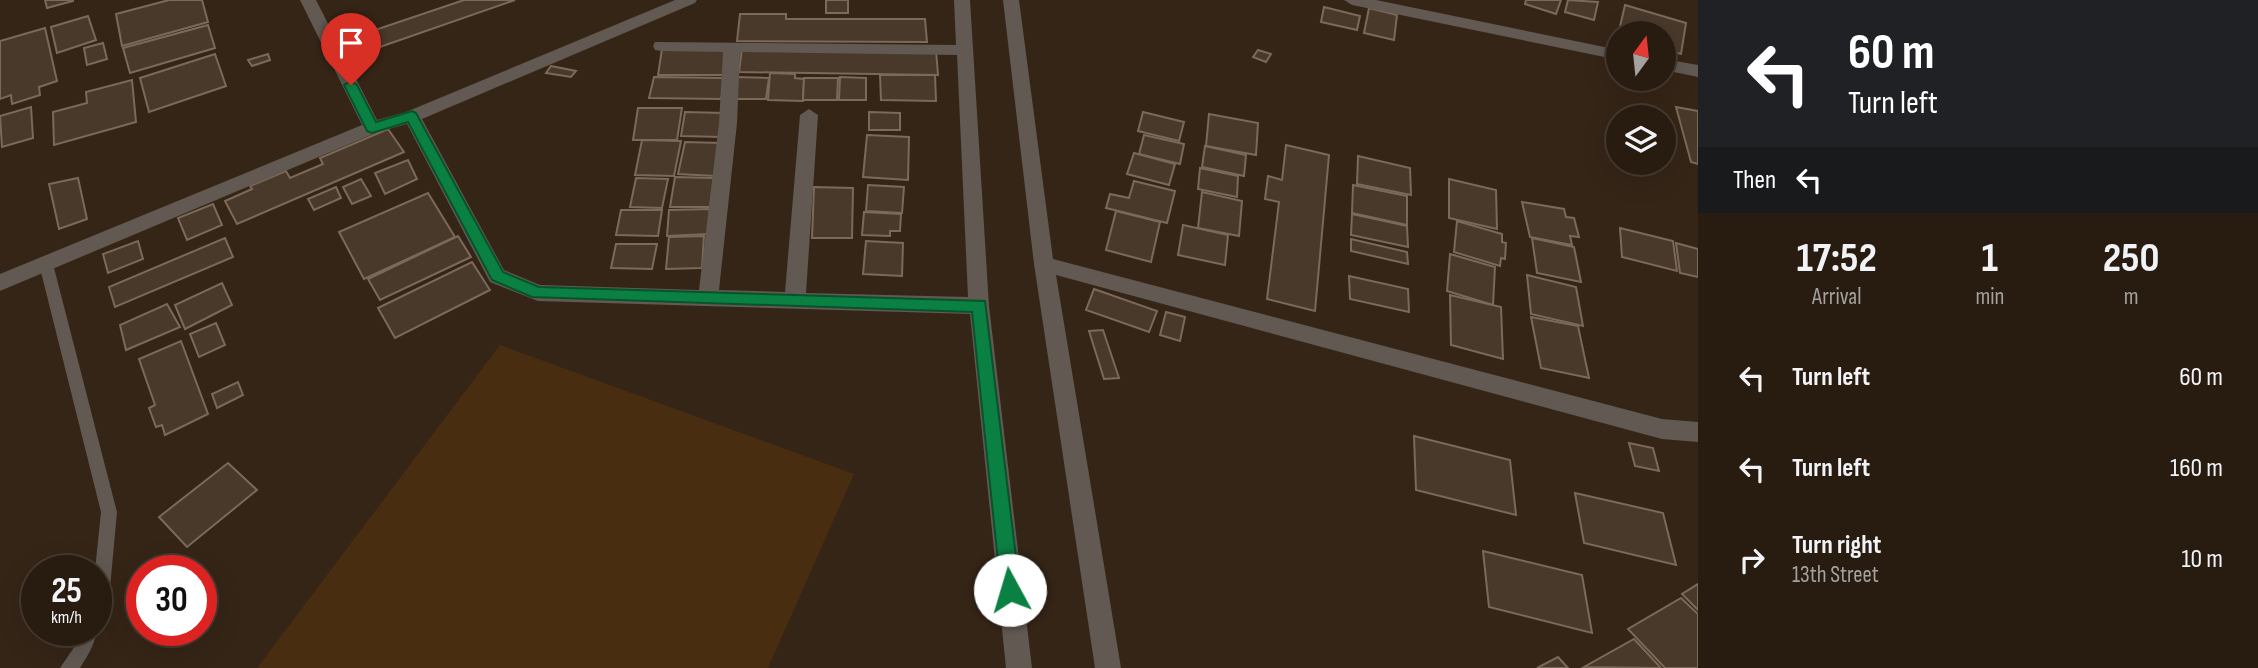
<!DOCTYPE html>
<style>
:root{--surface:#281c11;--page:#34291f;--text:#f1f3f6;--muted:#a5a19f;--line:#443a31}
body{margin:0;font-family:"Sofia Sans Condensed",sans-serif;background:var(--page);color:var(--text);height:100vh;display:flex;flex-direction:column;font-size:26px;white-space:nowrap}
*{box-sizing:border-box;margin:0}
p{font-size:23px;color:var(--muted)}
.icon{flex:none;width:38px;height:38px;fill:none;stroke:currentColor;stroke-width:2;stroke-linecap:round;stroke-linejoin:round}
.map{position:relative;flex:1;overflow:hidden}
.panel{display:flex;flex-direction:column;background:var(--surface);width:560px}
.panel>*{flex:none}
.hud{background:#202124;color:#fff;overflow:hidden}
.needle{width:46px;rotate:15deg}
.buttons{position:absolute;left:1606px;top:21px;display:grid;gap:14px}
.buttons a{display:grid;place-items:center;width:70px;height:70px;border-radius:50%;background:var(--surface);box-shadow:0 7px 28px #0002,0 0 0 2px var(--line);font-size:35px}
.speed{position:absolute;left:21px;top:555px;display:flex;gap:14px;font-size:35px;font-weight:700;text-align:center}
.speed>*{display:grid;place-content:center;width:91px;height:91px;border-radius:50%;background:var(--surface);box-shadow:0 7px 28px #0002,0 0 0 2px var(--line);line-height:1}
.speed small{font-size:18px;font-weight:400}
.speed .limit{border:10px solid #d22;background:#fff;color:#111}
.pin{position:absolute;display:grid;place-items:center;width:60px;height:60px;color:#fff;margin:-72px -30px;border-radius:50% 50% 50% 0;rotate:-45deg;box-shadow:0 0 7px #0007}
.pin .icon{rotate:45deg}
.me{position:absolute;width:77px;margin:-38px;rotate:354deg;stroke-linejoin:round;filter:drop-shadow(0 0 5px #0008)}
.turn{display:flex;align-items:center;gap:24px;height:147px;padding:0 35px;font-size:32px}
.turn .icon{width:91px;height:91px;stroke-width:2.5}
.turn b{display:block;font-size:49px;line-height:60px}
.then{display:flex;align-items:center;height:66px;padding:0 35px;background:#0003;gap:14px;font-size:26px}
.eta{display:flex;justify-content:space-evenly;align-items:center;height:119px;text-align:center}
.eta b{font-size:42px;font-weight:700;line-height:49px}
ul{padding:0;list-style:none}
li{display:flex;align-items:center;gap:21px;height:91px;padding:0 35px}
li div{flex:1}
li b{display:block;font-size:26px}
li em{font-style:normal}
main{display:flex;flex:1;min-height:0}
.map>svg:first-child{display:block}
.green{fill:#492d10}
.building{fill:#49392a;stroke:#7b6959;stroke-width:2}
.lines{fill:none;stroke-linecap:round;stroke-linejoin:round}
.lane{fill:#615952;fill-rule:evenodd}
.street{fill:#615952;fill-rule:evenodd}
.route{fill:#0b8043;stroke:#07532c;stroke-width:2}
</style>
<main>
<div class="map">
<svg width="1698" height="668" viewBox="0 0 1698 668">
<rect width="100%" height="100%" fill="#352517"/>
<!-- green -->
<path class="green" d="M500,345L854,474L768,668H257Z"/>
<!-- building -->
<g class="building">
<path d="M45,0H73V1L47,8Z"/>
<path d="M169,0H202L208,22L122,46L116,14Z"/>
<path d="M464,0H515L377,48L369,32Z"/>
<rect x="826" y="0" width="22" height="13"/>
<path d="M1526,0H1561L1556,14L1525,4Z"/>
<path d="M1568,0L1598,2L1594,20L1565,12Z"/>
<path d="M1625,5L1686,23L1681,54L1664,49V33L1618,35Z"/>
<path d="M1324,7L1360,16L1357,30L1321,22Z"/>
<path d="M1369,8L1397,15L1394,40L1364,33Z"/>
<path d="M740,14H786V19H925L927,42L737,41Z"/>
<path d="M88,16L96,40L57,53L51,27Z"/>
<path d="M208,25L215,48L130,73L123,48Z"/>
<path d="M45,28L57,81L39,87L40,95L12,104L11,95L0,99V41Z"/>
<path d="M103,43L107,59L87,65L84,48Z"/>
<path d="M731,48L729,75H658L662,49Z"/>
<path d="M742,48L936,50L938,75L739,72Z"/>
<path d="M1258,50L1271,54L1266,62L1253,57Z"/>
<path d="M215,54L226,86L149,112L140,78Z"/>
<path d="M268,54L270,60L252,66L248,60Z"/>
<path d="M551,66L576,71L571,77L546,73Z"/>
<path d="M770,73L795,74V78L804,79L803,101L768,100Z"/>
<path d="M880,75H935L936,101L881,100Z"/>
<path d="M654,77L725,78L721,99L649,98Z"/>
<path d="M734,77L769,78L766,99H731Z"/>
<path d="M840,77L866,78V100H839Z"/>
<path d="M804,78H838L837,100H803Z"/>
<path d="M132,80L136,122L54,145L53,112L87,103L86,92Z"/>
<path d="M31,107L33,138L2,147L0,116Z"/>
<path d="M1676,107L1698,111V164L1691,162Z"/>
<path d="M638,108H682L677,140H633Z"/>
<path d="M685,112L725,113L722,137L681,136Z"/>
<path d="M869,112L900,113V130H869Z"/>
<path d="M1143,112L1184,122L1179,141L1138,131Z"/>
<path d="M1209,114L1258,123L1256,155L1206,146Z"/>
<path d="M388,129L404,152L237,224L225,201L252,189L250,186L286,171L290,178L323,164L320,158Z"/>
<path d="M867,135L909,137L908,180L863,177Z"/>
<path d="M1144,135L1184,144L1180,164L1139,154Z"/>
<path d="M642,140L681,141L674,176L635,175Z"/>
<path d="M685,142L721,143L715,176L678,174Z"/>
<path d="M1286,145L1329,155L1315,311L1267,299L1279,202L1265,199L1268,176L1282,180Z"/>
<path d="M1205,146L1246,155L1244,176L1202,167Z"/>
<path d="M1134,153L1175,164L1169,185L1127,174Z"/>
<path d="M1358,156L1410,168L1411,195L1357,184Z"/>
<path d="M408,160L417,179L385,194L375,173Z"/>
<path d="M1200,168L1238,176L1237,197L1198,189Z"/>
<path d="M675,177L714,178L710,207H670Z"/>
<path d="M78,178L87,219L59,229L49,184Z"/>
<path d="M636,178L668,179L662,208L630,207Z"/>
<path d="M361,179L371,196L352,204L343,187Z"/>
<path d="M1449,179L1496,190L1497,229L1449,218Z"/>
<path d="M1134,181L1175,191L1167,223L1106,208L1110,194L1129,198Z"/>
<path d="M868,185L904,187L902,213L866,211Z"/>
<path d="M1353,185L1407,196V225L1352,213Z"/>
<path d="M336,187L341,198L314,210L308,199Z"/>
<path d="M814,187L853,188L852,238H812Z"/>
<path d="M1202,192L1242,201L1239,236L1198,228Z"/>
<path d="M428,193L455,237L364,279L339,232Z"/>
<path d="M1522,202L1564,209L1566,217L1574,218L1579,237L1570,236L1572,245L1530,237Z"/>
<path d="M213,204L222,225L187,240L178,218Z"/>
<path d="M710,209L709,234L667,236L669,210Z"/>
<path d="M621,210H662L658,236L616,235Z"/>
<path d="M1116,211L1160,222L1151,262L1106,250Z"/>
<path d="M864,212L901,214L900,231H890V236L862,235Z"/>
<path d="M1352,214L1407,226L1408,247L1351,235Z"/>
<path d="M1457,221L1502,234V242L1506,243L1505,259L1501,258L1500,266L1454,252Z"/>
<path d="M1183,225L1228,235L1225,265L1178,255Z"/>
<path d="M1620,228L1673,241L1677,271L1622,257Z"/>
<path d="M458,236L471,257L380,300L368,279Z"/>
<path d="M704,236L702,268L666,269L669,237Z"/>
<path d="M225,238L233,257L115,307L109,287Z"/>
<path d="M1532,238L1574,247L1581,282L1537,273Z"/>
<path d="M1351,239L1407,252L1408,264L1351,251Z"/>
<path d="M138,241L143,259L108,273L103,254Z"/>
<path d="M866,241L903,243L902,276L863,274Z"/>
<path d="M1676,243L1698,249V277L1680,273Z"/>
<path d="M616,244H657L652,269L611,268Z"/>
<path d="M1450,254L1495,267L1493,305L1447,291Z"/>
<path d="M472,262L490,290L395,338L378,308Z"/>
<path d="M1527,275L1576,287L1583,326L1531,314Z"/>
<path d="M1349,276L1408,289L1409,312L1350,299Z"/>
<path d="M222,283L232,305L185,329L175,305Z"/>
<path d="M1094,289L1157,311L1149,332L1086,310Z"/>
<path d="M1450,295L1501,307L1503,359L1451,345Z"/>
<path d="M167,304L180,327L126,350L120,325Z"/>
<path d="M1166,312L1185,317L1180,341L1160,335Z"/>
<path d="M1531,317L1578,326L1589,378L1541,368Z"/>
<path d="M216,323L225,345L199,357L190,334Z"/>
<path d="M1103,330L1119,378L1104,379L1089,331Z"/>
<path d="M181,341L208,414L165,435L162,425L156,427L149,408L155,405L139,359Z"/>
<path d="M238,382L243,395L217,408L212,394Z"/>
<path d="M1414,436L1510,460L1516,515L1416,490Z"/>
<path d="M1629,443L1653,448L1659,471L1635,466Z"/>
<path d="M228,463L257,490L187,547L159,517Z"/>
<path d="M1575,493L1663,513L1676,565L1584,543Z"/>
<path d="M1483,551L1582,575L1592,633L1489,607Z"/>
<path d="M1698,584V610L1682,594Z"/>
<path d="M1681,598L1698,614V668H1665L1628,629Z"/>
<path d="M1634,639L1661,668L1584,667Z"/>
<path d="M1558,657L1568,668H1537Z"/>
</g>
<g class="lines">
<!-- lane -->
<g class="lane">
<path d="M46,259L53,264L117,512L110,588L102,612L96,614L95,570L101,512L39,264Z"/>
<path d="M96,627C97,642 88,655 80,668H60L77,643L80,630H96Z"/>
</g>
<!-- street -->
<g class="street">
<path d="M300,0H316L377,120L406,112L675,0H697L695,3L422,119L504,270L540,285L699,290L719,123L723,52L661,51L655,50L653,46L655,42L956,45L954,0H970L989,306L1032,668H1006L970,314L538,301L490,282L407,124L378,132L0,291V274L362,125ZM740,52L957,55L968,297L806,293L818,115L809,109L800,115L785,292L719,290L737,123Z"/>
<path d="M1003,0H1019L1053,259L1662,419L1698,422V442L1662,439L1056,275L1121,668H1095L1034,264Z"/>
<path d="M1344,0H1376L1619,50V60L1352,5Z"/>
<path d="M1664,59L1698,65V77L1664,70Z"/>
</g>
</g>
<!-- route -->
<path class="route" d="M351,81L357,85L376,122L412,111L416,113L503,272L539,287L985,301L1020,590L1017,597L1010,600L1004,597L1001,590L972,312L532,297L492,280L408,122L372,133L367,131L344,85Z"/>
</svg>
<div class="buttons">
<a><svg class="needle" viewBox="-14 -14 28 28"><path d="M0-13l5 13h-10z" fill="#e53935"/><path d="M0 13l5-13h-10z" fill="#a5a19f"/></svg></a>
<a><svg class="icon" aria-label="layers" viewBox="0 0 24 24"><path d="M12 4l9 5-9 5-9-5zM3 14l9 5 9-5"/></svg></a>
</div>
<div class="speed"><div>25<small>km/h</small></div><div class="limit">30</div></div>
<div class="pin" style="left:351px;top:85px;background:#d93025"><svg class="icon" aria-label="arrive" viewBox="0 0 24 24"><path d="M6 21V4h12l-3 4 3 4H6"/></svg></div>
<svg class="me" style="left:1010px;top:590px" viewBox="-20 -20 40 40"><circle r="19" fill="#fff"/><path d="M0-13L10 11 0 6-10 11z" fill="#0b8043"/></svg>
</div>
<section class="panel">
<div class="hud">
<div class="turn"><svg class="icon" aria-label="left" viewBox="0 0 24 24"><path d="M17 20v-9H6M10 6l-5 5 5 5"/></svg><div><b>60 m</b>Turn left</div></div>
<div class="then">Then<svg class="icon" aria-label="left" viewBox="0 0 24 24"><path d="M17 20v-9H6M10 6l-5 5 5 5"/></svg></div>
</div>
<div class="eta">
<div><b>17:52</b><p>Arrival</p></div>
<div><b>1</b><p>min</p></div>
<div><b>250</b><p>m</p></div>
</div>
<ul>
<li><svg class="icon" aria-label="left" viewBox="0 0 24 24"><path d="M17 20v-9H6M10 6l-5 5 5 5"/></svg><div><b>Turn left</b></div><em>60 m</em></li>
<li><svg class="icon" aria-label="left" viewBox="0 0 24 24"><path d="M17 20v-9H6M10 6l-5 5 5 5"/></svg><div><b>Turn left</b></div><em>160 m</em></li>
<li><svg class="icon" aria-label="right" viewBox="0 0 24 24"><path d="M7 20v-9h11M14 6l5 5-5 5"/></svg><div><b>Turn right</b><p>13th Street</p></div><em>10 m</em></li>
</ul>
</section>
</main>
